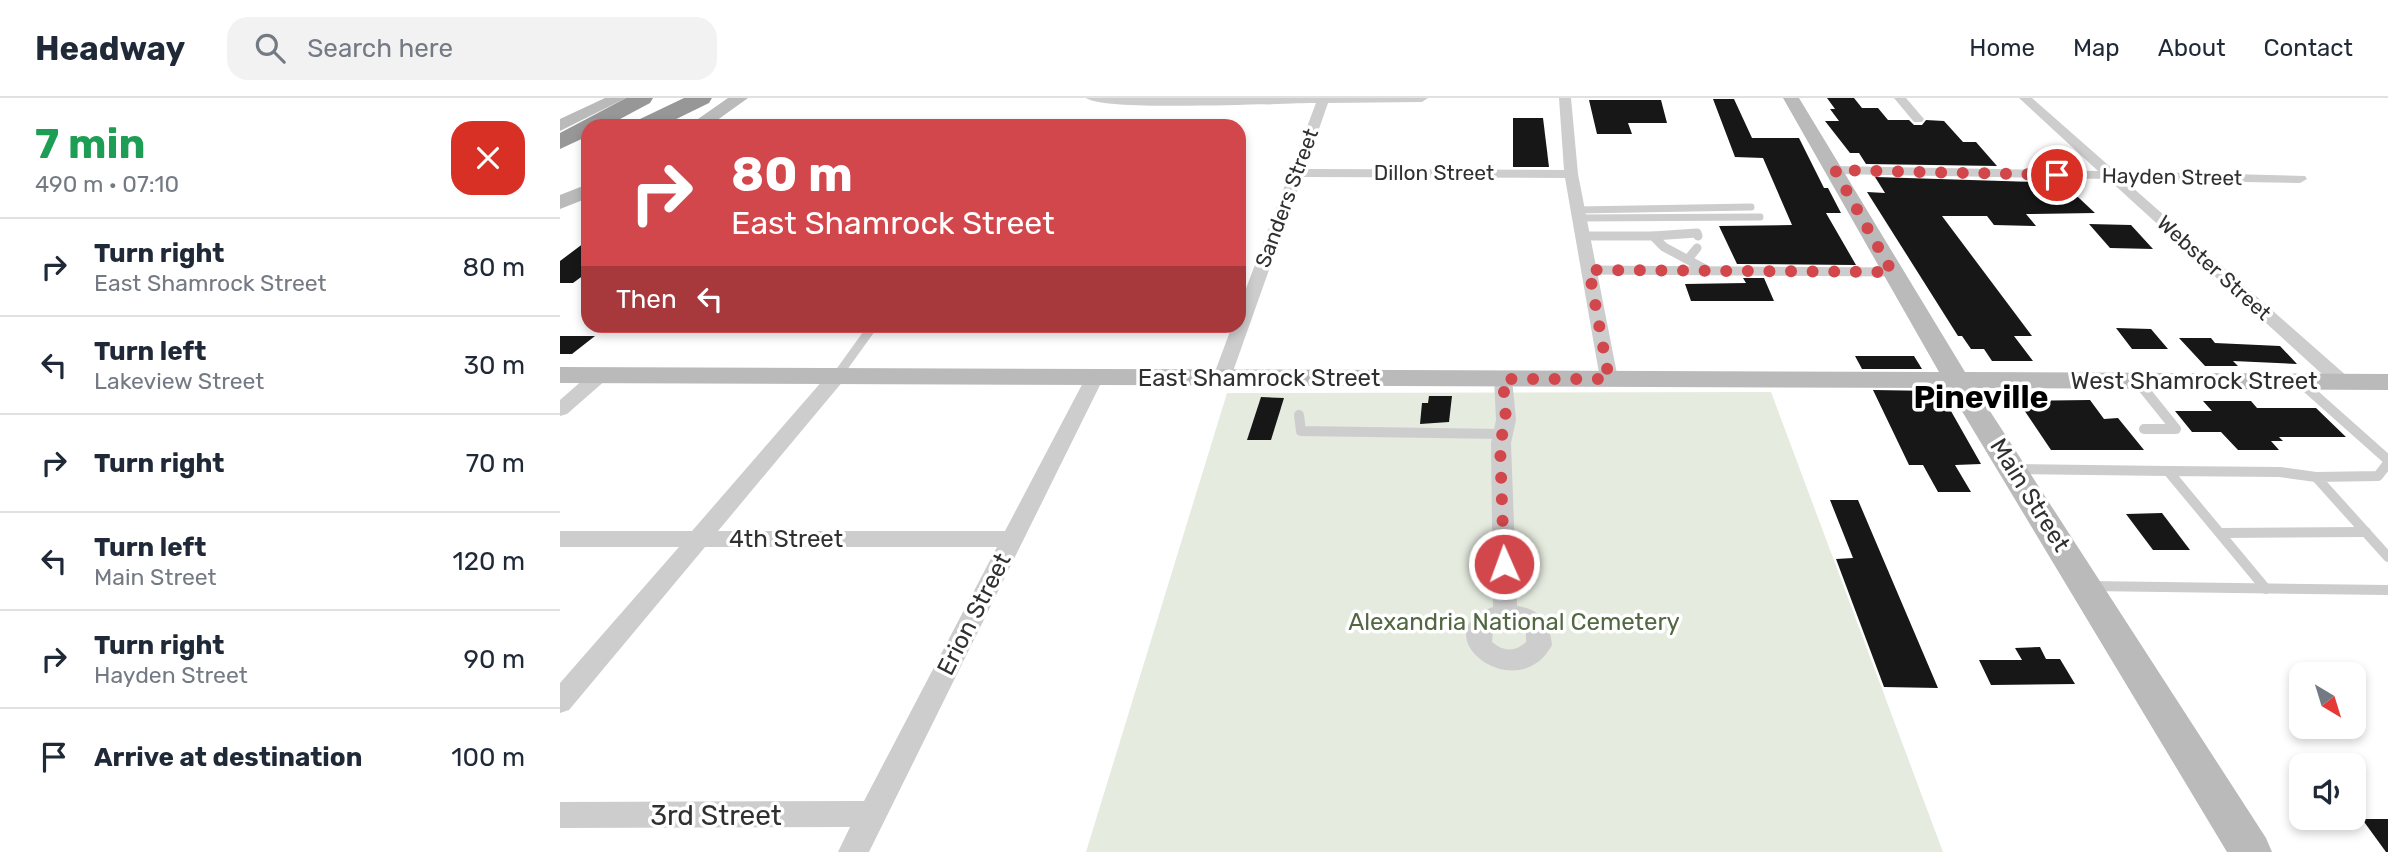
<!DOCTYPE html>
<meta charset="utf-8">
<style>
:root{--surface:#fff;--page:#f2f2f3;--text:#1f2937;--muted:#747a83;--line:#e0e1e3}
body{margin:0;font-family:Rubik,sans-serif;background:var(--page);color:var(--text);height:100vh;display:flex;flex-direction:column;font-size:26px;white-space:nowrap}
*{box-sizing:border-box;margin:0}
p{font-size:23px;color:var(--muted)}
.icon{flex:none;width:38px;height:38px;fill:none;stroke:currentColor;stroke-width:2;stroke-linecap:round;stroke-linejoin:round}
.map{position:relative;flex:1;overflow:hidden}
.details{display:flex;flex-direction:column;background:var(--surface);width:560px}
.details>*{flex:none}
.banner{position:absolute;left:21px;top:21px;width:665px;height:214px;border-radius:21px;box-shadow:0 4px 10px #0003;background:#d1474c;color:#fff;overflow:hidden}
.needle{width:46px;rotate:142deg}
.tools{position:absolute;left:1729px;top:564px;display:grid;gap:14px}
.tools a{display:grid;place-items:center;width:77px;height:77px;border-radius:14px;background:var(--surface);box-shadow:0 4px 10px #0003;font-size:35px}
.pin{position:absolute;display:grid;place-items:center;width:60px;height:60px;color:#fff;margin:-30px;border:4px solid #fff;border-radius:50%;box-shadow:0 2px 7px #0007}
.me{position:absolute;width:77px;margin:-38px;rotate:358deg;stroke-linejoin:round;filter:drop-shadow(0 0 5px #0008)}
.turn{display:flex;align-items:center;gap:24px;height:147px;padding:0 35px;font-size:32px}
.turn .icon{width:91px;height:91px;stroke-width:2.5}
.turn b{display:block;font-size:49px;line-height:60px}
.then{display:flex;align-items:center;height:66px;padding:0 35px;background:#0003;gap:14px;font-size:26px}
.round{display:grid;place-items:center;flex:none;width:74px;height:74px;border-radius:21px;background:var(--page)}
.headline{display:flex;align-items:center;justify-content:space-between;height:119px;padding:0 35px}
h1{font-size:42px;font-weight:700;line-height:52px;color:#1e9e55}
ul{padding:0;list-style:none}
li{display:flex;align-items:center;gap:21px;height:98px;padding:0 35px;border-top:2px solid var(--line)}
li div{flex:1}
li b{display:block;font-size:26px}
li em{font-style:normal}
header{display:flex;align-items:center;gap:42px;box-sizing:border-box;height:98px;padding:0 35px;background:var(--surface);border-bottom:2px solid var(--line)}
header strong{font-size:33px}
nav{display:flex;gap:38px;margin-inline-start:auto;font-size:24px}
.search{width:490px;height:63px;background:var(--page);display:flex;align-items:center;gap:18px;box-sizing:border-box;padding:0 24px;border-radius:21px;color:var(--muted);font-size:26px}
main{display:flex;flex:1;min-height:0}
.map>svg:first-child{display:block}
.green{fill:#e5ebdf}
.building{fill:#171717}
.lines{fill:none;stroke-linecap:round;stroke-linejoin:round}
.lane-far2{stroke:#cdcdcd;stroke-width:7}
.lane-far1{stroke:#cdcdcd;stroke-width:9}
.lane{stroke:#cdcdcd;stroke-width:10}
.street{fill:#cdcdcd;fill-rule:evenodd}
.secondary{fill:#bababa;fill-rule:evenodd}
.highway{fill:#979797;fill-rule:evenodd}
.route{stroke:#d1474c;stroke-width:12;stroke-dasharray:0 21.6}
.labels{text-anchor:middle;stroke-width:7;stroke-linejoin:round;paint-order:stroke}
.far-street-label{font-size:21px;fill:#303030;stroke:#fff}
.street-label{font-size:24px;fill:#303030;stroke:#fff}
.park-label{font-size:24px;fill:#526742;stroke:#fff}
.near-street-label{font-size:28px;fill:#303030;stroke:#fff}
.district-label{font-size:32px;font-weight:bold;fill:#000;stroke:#fff}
</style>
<header>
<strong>Headway</strong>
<div class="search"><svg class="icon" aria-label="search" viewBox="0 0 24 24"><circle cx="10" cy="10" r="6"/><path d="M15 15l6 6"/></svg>Search here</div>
<nav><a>Home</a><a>Map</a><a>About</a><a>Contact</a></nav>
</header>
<main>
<section class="details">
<div class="headline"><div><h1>7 min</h1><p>490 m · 07:10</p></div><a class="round" style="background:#d93025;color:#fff"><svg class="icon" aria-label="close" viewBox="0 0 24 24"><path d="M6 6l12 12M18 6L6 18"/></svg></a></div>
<ul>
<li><svg class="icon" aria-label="right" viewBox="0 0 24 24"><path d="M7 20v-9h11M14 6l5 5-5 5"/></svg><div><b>Turn right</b><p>East Shamrock Street</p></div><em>80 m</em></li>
<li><svg class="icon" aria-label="left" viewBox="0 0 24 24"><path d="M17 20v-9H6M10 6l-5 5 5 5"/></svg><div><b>Turn left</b><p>Lakeview Street</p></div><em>30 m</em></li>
<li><svg class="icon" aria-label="right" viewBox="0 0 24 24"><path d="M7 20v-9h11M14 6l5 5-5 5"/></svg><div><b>Turn right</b></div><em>70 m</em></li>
<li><svg class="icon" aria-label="left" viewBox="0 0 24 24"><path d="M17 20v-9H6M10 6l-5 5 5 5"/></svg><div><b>Turn left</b><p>Main Street</p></div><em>120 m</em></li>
<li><svg class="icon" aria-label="right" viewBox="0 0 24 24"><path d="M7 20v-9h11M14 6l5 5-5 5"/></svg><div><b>Turn right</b><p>Hayden Street</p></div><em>90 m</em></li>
<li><svg class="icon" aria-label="arrive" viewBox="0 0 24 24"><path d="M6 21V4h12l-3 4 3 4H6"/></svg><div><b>Arrive at destination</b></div><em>100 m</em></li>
</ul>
</section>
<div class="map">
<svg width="1828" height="754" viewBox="0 0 1828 754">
<rect width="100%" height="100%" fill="#fff"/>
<!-- green -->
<path class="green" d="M1211,294L1383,754H526L667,295Z"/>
<!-- building -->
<g class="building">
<path d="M1267,0H1294L1302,10H1318L1328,22H1349L1354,27H1362L1366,22L1384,23L1403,44H1416L1437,68L1306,66L1299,55H1290L1265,23H1279L1270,11H1275Z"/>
<path d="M1153,1H1174L1192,40H1239L1264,90H1268L1281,115H1266L1296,167L1177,166L1159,128L1232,127L1203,60L1175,59Z"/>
<path d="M1029,2H1101L1107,25H1068L1072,36H1037Z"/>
<path d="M953,20H983L989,69H953Z"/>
<path d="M1315,79L1503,85L1535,115L1466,116L1476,128L1434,127L1427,118H1382L1472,238H1454L1473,263H1432L1424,251H1411L1402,238H1398L1307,94L1325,95Z"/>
<path d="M1529,126L1571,127L1593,151L1550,150Z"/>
<path d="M28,142V174L13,185H0V163Z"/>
<path d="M1183,180H1204L1214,203H1131L1125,186L1186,185Z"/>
<path d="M1556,230L1591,231L1608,251H1572Z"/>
<path d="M0,238H35L12,256H0Z"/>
<path d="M1619,240H1651L1655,245L1720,248L1737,266L1673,263L1678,268H1645Z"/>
<path d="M1295,258H1354L1362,271H1302Z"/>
<path d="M1313,292L1374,293L1377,299H1383L1421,366L1395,367L1411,394H1378L1363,367H1349Z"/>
<path d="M869,298H892L889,324L860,326L862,305H868Z"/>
<path d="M701,299L724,300L711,342H687Z"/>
<path d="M1530,302L1544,321L1558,320L1584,352H1491L1458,303Z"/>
<path d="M1643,303H1691L1697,310H1756L1786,339H1719L1723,343H1711L1719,352H1678L1661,334H1632L1615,313H1652Z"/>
<path d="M1270,402H1298L1378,590L1324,589L1276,461L1293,460Z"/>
<path d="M1602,415L1630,452H1593L1566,416Z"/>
<path d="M1480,549L1486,561H1500L1515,586L1431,587L1419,562H1462L1455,550Z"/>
<path d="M1802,721H1828V754H1826Z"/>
</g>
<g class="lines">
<!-- lane-far2 -->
<g class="lane-far2">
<path d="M1018,112L1191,109"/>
<path d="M1019,120L1200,119"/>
</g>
<!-- lane-far1 -->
<g class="lane-far1">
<path d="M1023,138H1093L1104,149L1147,172"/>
<path d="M1093,138L1137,135L1138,138"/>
<path d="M1128,161L1137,150"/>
<path d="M1029,172L1332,174"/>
<path d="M277,278L313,228"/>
<path d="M1576,282L1584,292"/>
<path d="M1739,283L1749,292"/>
</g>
<!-- lane -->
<g class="lane">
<path d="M1583,290L1616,331H1584"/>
<path d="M1747,290L1828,362"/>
<path d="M739,317L741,333L943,336"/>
<path d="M1828,365L1818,378L1756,379L1828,459"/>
<path d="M1454,371L1608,373"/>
<path d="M1660,435L1806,434"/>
<path d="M1530,488L1828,492"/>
<path d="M1706,491L1608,373L1720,374L1756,379"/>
</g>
<!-- street -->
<g class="street">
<path d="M526,0H868L862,4L768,5L745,71L1004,72L999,0H1011L1018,76L1058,281L1049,287L1040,281L1005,80L742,79L671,279L662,285L655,283L653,279L672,228H679V209L756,5C722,5 544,14 526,0Z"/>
<path d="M1334,0H1346L1364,21L1362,24H1354Z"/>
<path d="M1459,0H1472L1555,73L1745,78L1747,81L1740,85L1564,82L1788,279L1790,283L1788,287H1774L1548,81L1275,76L1268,72L1275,68L1538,73Z"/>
<path d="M40,271L47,273L49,277L47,281L7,316L0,318V302L33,273Z"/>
<path d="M277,272L286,278L284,282L158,433H445L526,279L535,273L544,279L309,754H278L290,729L0,730V704L304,703L437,449H145L9,612L0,615V585L119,449H0V433H132L270,274Z"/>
<path d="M943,274L952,280L956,322L951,345L957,508C980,511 990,525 992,547C957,612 859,535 933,509L931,345L936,322L934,280ZM945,524L958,526L966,534V544C955,554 944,554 932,544L933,532Z"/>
</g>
<!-- secondary -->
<g class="secondary">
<path d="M45,0H66L0,33V21Z"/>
<path d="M168,0H188L149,28H128Z"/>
<path d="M1223,0H1239L1405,274L1828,276V292L1415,290L1706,740L1712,754H1667L1388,290L0,285V269L1379,274Z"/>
<path d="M28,86V100L0,111V97Z"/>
</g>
<!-- highway -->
<g class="highway">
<path d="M66,0H93L90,5L47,28H28V38L0,51V35Z"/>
<path d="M124,0H152L149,5L102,28L77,26L80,21Z"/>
</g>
</g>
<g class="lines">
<!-- route -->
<path class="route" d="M944,466L940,345L946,322L943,281H1049L1029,172L1332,174L1275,72L1497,77"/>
</g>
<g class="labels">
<!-- far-street labels -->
<g class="far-street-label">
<text x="874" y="82">Dillon Street</text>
<text transform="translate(1612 79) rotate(1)" y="7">Hayden Street</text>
<text transform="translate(727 100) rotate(-70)" y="7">Sanders Street</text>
<text transform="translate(1654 170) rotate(42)" y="7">Webster Street</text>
</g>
<!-- street labels -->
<g class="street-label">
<text x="699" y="288">East Shamrock Street</text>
<text x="1634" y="291">West Shamrock Street</text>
<text transform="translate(1470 397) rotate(58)" y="8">Main Street</text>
<text x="226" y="449">4th Street</text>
<text transform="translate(414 516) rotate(-63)" y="8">Erion Street</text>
</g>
<!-- park labels -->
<g class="park-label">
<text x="954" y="532">Alexandria National Cemetery</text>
</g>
<!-- near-street labels -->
<g class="near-street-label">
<text x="156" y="727">3rd Street</text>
</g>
<!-- district labels -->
<g class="district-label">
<text x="1421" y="310">Pineville</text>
</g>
</g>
</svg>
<div class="tools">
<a><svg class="needle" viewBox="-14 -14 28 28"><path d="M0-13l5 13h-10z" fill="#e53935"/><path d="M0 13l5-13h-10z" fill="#747a83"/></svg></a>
<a><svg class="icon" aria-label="sound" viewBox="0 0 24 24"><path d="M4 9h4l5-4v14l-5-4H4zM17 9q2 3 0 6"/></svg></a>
</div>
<div class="pin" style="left:1497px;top:77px;background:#d93025"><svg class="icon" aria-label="arrive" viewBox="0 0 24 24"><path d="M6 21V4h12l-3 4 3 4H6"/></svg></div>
<svg class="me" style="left:944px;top:466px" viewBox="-20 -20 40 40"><circle r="17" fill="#d1474c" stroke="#fff" stroke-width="3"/><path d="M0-11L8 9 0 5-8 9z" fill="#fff"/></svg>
<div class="banner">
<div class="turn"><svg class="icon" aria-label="right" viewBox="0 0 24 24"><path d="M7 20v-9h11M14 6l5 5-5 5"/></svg><div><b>80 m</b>East Shamrock Street</div></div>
<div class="then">Then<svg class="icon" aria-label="left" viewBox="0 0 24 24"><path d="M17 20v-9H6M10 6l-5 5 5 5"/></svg></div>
</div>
</div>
</main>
